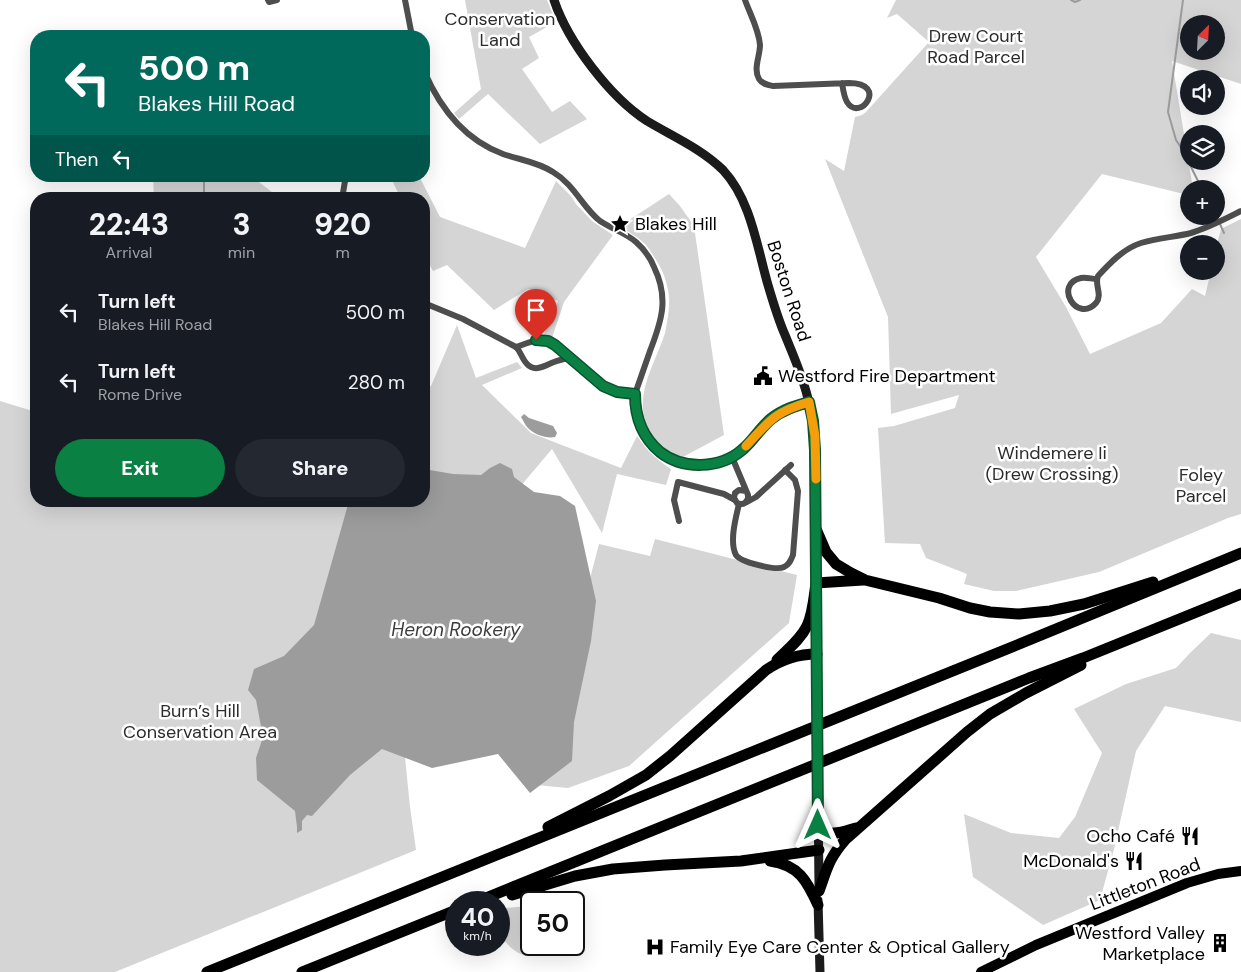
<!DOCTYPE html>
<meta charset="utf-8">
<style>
:root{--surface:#171b24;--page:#242831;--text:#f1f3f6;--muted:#9ea1a6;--accent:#0b8043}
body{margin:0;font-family:"DM Sans",sans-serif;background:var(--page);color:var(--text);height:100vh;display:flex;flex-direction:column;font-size:19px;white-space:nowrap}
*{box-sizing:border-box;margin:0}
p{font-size:16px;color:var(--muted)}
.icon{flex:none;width:28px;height:28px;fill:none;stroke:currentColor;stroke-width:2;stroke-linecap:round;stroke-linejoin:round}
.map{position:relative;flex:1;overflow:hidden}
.panel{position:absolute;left:30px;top:192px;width:400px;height:315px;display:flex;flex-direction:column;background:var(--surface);border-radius:20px;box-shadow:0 5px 20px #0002}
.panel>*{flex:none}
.banner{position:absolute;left:30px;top:30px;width:400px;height:152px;border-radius:20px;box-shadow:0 5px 20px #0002;background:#00695c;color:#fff;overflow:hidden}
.needle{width:32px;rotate:24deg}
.buttons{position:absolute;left:1180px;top:15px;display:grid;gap:10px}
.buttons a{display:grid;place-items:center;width:45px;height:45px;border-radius:50%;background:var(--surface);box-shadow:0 5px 20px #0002;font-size:25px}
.speed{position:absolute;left:445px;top:891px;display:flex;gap:10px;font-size:25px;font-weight:700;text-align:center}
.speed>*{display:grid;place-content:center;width:65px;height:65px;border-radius:50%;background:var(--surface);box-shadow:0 5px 20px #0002;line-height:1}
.speed small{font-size:12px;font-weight:400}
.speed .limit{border:2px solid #111;border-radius:8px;background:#fff;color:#111}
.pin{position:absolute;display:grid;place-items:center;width:42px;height:42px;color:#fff;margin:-51px -21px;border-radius:50% 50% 50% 0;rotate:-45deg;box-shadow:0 0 5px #0007}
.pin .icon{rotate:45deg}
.me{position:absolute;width:55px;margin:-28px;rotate:0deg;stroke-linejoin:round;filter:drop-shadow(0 0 4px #0008)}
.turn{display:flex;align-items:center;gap:18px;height:105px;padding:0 25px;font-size:22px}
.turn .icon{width:65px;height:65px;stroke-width:2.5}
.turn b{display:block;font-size:35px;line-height:42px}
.then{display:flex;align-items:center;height:48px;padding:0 25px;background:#0003;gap:10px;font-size:19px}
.eta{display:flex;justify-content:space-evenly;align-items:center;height:85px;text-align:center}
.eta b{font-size:30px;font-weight:800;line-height:35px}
.cta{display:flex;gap:10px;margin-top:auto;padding:10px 25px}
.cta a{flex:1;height:58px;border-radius:30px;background:var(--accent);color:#fff;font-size:20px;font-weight:800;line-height:58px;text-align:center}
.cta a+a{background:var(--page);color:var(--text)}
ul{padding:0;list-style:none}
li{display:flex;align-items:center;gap:15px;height:70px;padding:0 25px}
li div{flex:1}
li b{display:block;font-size:19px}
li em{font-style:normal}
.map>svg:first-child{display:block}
.green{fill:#d5d5d5;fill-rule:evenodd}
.water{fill:#9c9c9c}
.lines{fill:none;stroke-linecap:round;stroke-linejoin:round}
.stream{stroke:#9c9c9c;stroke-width:2}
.minor{stroke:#4e4e4e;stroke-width:6}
.secondary{stroke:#1b1b1b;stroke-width:9}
.primary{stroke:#000;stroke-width:10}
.motorway{stroke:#000;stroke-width:11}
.route-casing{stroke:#07532c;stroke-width:12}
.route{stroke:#0b8043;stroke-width:9}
.slow{stroke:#f59e0b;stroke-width:9}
.labels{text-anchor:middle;stroke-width:5;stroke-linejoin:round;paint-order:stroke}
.park-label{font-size:18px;fill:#2c2c2c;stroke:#fff}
.poi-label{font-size:18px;fill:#000;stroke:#fff;text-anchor:start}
.street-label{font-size:18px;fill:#000;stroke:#fff}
.water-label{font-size:19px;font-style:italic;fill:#3d3d3d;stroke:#fff}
</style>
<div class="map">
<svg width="1241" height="972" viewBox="0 0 1241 972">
<rect width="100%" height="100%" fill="#fff"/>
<!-- green -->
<g class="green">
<path d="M465,0H547L556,22L529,37L539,58L522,69L552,112L570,101L587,119L540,144L488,94L459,119L454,113L481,89Z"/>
<path d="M896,0H1241V84L1172,61L1193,189H1189V200L1184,194L1102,174L1036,257L1066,307L1090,354L1161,323L1192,289L1205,296L1211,271H1216V248L1221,229L1241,219V514L1228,518L1099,572L1016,591H994L964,584L967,574L926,558L920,544L885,543L878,428L894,426L955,408L959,395L891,414L888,317L825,159L844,171L855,117L862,115L866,112L929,42L897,14L887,18ZM1189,24H1216V51H1189Z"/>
<path d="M153,176H251L281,199H154Z"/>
<path d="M390,176H419L440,217L525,248L556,181L571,196L576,204L592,221L613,235L564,302L552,338L543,337L558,301L528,289L494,310L447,265L433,271L427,260L424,251V199H401Z"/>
<path d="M669,194L680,206L694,226L724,435L681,458C668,453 657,444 650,432C631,398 655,365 665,333C667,324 669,312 669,303C670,295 666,280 663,273C661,267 649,248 645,244C638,237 628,232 620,226Z"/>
<path d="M457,325L476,378L517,362L522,368L482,385L531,433L621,468L637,436C647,451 656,459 671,469L666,485L617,474L602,533L552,449L446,574L384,548L410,807L416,850L115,972H0V401L36,412V501H424V388L431,386Z"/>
<path d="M655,539L797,575L789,623L629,766L568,788L536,785L599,544L650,556Z"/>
<path d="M1211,633L1241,640V722L1165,706L1136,751L1114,849L1100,900L1043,925L973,877L964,814L1011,833L1059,838L1075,817L1102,753L1074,709L1126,684L1176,668L1191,652Z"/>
<path d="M531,906V945H546L545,949L538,956C532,955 526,956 521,954C509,949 495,933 499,919C500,915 503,911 505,908Z"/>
</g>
<!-- water -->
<g class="water">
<path d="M524,414L529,418L553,426L557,433L555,437C547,439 533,434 528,428C525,425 523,420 521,417Z"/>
<path d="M500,463L512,469L514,477L534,492L560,496L575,506L596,601L591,641L574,722L572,761L530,793L498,754L432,768L382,749L350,775L312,816L307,815L302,821V830L297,833V827L295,811L257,780L256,758L263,737L256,700L248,690L254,669L284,656L314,625L349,501H424V469L453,474L481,475L490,468Z"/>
</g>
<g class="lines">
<!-- stream -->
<g class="stream">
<path d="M1071,0L1075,2L1080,0"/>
<path d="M1183,0L1168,112L1176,140L1182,149L1202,189"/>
<path d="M204,176V199"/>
<path d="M1220,224L1224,233"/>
</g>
<!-- minor -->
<g class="minor">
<path d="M268,0L269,2L277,0"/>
<path d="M405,0L412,36"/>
<path d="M745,0C750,14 759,30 760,45C760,56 753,69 759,79C762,84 768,85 773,86L849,83C889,83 860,123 847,102C844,97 843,89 842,83"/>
<path d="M424,71C440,108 465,140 503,154C520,160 538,162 553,172C575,185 582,207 600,221C612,229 626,233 636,242C644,249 650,257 654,267C669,298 662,320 650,351C645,365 640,380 635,394C635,417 642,437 660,452C683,470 719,469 742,450C753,441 760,428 771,419C782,410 795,406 809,402"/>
<path d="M342,199L345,181L351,176"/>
<path d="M1097,279C1092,279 1086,277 1081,278C1053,284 1077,324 1096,303C1103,294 1094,285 1098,276C1110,263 1123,249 1141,243C1157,238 1175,237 1191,233C1208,228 1225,219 1241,211"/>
<path d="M424,303L463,319L516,347C521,352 522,359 527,364C535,373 546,365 554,362C559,360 565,359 570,357"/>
<path d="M516,347C524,345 533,339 542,340C564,342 585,376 605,386C614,391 624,393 635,394"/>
<path d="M732,457L748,495C749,502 743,506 737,503L734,498L735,493L739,490L746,491"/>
<path d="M747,502L756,497L791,465"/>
<path d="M739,504C736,517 729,542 736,555C740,562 776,571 784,567C789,565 791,560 793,555L798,491L795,480L785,470"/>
<path d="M679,521L674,500L678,482L724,494L735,500"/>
</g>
<!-- secondary -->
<g class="secondary">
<path d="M554,0C568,42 610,97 647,121C672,136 702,149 723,170C751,200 757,247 768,285C773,302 778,319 785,335C794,357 804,379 809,403C816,431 815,460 816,489C816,522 816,554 816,587"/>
<path d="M816,605L819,887"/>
<path d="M818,900L820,972"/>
</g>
<!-- primary -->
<path class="primary" d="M981,972L1036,945L1187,883L1218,874L1241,871"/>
<!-- motorway -->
<g class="motorway">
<path d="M816,529L826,552L836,564L851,573L865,580L939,598L970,608L990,612L1019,614L1050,611L1084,604L1153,582"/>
<path d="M777,660C788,649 800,640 807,626C813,613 814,597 816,583L863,580"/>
<path d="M548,827L609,796L646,775L670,756L766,670C782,659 798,654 817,654"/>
<path d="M818,833C832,835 843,832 856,828"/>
<path d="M770,861C799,865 807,881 818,905"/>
<path d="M819,891C827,869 829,858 845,840L967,732L990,714L1026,693L1081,665"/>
<path d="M512,895L575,876L613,869L665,865L741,861L819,850"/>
<path d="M476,902L1029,678L1083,658L1241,594"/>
<path d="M207,972L1017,645L1241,553"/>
<path d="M302,972L456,910"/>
</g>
</g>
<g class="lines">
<!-- route casing -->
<g class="route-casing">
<path id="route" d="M536,340L548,341L555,345L603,386L617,392L635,394C635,417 642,437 660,452C683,470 720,469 742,450C753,441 760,428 771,419C782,410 795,406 809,402L813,421L815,450L818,825"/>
</g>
<!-- route -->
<use href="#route" class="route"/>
<!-- slow -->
<path class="slow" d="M746,446C770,420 775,412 809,402L815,436L816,479"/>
</g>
<!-- icons -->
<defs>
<g id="sight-bare" transform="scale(1.5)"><path d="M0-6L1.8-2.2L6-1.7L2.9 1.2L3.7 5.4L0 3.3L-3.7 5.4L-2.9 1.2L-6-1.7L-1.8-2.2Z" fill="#000" stroke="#fff" stroke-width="2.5" paint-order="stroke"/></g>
<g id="civic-bare" transform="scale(1.5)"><path d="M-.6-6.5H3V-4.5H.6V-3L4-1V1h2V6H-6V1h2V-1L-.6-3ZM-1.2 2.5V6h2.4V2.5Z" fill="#000" stroke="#fff" stroke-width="2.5" paint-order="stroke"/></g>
<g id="restaurant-bare" transform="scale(1.5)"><path d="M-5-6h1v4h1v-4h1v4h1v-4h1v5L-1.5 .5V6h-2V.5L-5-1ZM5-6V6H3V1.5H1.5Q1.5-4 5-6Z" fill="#000" stroke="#fff" stroke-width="2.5" paint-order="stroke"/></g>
<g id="building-bare" transform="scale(1.5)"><path d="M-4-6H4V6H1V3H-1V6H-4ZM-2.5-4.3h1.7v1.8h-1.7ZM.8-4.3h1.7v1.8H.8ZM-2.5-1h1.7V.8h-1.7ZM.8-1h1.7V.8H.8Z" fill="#000" stroke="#fff" stroke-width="2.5" paint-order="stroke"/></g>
<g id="hospital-bare" transform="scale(1.5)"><path d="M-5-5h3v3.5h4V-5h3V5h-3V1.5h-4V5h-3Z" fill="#000" stroke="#fff" stroke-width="2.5" paint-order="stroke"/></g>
</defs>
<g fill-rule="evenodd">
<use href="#sight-bare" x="620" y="224"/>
<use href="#civic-bare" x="763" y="376"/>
<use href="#restaurant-bare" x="1190" y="836"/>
<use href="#restaurant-bare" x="1134" y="861"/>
<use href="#building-bare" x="1220" y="943"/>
<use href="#hospital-bare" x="655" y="947"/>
</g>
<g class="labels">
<!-- park labels -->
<g class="park-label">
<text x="500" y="25">Conservation<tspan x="500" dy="21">Land</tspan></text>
<text x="976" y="42">Drew Court<tspan x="976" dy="21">Road Parcel</tspan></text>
<text x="1052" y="459">Windemere Ii<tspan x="1052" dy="21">(Drew Crossing)</tspan></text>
<text x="1201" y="481">Foley<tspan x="1201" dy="21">Parcel</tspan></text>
<text x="200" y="717">Burn’s Hill<tspan x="200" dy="21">Conservation Area</tspan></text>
</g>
<!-- poi labels -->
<g class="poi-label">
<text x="635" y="230">Blakes Hill</text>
<text x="778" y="382">Westford Fire Department</text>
<text x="1175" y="842" text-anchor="end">Ocho Café</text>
<text x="1119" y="867" text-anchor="end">McDonald's</text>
<text x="1205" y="939" text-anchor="end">Westford Valley<tspan x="1205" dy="21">Marketplace</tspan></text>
<text x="670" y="953">Family Eye Care Center &amp; Optical Gallery</text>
</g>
<!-- street labels -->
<g class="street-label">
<text transform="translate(789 291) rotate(72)" y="6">Boston Road</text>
<text transform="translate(1145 884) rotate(-21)" y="6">Littleton Road</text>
</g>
<!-- water labels -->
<g class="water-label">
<text x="456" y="636">Heron Rookery</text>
</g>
</g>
</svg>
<div class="buttons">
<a><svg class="needle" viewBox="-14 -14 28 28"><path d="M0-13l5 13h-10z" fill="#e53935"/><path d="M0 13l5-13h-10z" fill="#9ea1a6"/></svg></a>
<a><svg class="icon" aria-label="sound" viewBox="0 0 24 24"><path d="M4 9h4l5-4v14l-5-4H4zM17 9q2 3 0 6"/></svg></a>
<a><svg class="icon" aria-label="layers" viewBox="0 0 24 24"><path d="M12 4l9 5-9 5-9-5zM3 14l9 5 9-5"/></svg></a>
<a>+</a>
<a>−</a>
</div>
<div class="speed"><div>40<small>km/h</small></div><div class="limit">50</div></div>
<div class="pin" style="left:536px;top:340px;background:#d93025"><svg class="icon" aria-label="arrive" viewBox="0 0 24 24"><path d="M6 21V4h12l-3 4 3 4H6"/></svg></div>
<svg class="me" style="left:818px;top:825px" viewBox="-20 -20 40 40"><path d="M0-17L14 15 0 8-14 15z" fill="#0b8043" stroke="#fff" stroke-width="4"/></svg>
<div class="banner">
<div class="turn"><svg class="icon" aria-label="left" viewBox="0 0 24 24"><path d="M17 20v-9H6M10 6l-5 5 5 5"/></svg><div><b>500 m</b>Blakes Hill Road</div></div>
<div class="then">Then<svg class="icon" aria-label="left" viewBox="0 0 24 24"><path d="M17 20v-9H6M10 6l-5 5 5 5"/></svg></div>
</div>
<section class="panel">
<div class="eta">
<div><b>22:43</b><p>Arrival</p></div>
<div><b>3</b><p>min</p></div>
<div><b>920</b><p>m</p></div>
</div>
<ul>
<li><svg class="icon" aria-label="left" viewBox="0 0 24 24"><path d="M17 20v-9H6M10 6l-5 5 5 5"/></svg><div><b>Turn left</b><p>Blakes Hill Road</p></div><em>500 m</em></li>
<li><svg class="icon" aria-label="left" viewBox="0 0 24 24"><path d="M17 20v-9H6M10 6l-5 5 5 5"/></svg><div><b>Turn left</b><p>Rome Drive</p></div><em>280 m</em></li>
</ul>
<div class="cta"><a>Exit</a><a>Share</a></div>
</section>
</div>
